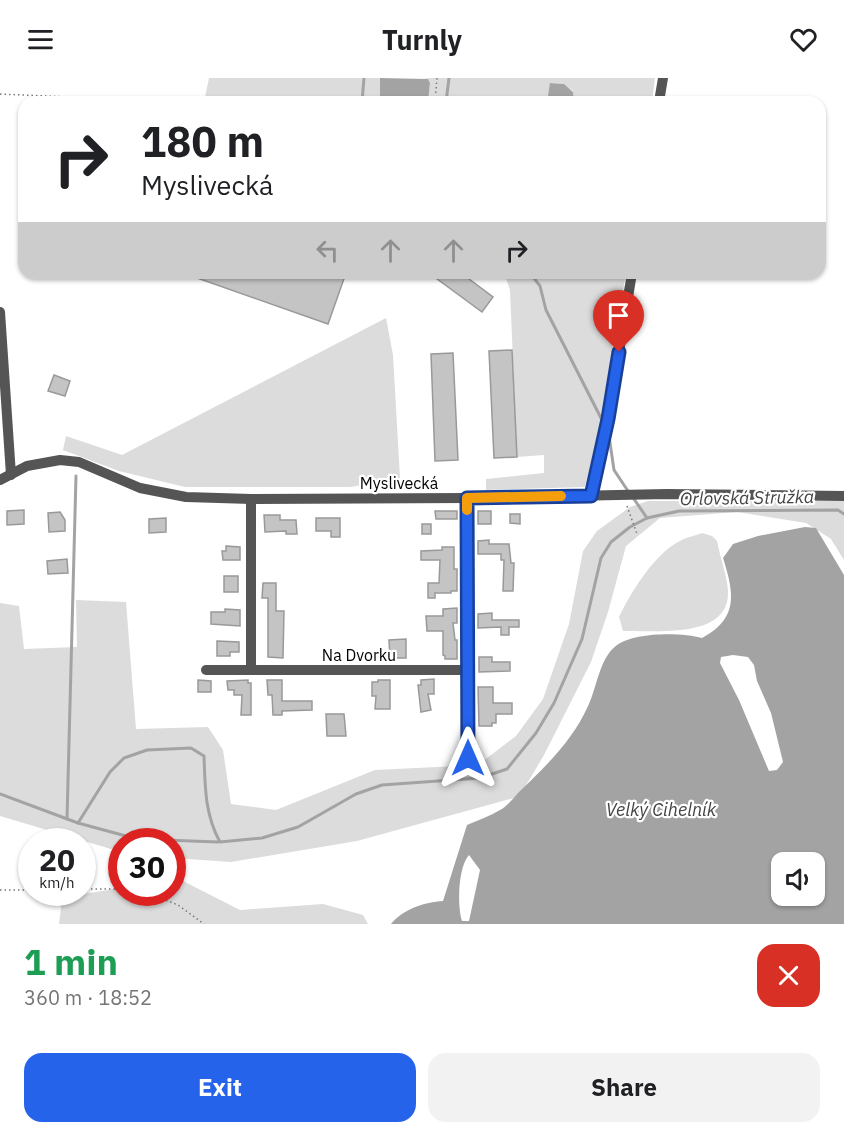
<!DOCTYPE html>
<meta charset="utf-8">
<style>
:root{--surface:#fff;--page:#f2f2f2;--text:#202124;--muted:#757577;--accent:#2563eb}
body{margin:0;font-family:"IBM Plex Sans",sans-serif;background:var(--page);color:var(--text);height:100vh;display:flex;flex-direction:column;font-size:22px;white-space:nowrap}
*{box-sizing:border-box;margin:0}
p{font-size:20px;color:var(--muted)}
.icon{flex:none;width:33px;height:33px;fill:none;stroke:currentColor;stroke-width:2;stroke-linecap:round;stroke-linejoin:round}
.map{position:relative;height:846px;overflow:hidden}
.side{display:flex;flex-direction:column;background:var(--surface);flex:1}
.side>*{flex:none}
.banner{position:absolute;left:18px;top:18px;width:808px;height:183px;border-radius:18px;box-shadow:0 2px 4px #0004;background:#fff;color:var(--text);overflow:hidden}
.buttons{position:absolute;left:771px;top:774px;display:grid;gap:12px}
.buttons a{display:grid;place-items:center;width:54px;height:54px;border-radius:12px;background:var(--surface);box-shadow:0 2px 4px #0004;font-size:30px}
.speed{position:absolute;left:18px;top:750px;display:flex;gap:12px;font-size:30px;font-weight:700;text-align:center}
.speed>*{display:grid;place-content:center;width:78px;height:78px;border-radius:50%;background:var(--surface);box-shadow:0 2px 4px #0004;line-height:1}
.speed small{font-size:15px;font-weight:400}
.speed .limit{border:9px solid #d22;background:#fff;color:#111}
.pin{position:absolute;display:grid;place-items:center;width:51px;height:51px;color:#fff;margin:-62px -26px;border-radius:50% 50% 50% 0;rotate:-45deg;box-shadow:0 0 6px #0007}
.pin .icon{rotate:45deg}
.me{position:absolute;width:66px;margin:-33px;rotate:0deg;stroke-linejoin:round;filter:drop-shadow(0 0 4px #0008)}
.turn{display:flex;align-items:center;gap:21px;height:126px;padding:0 24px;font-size:27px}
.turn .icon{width:78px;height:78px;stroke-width:2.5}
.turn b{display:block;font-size:42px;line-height:51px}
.lanes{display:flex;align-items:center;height:57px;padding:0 24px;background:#0003;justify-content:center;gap:30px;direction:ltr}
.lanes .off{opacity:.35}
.round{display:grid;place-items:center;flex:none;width:63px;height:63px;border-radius:18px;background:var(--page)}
.headline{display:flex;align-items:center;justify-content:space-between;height:102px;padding:0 24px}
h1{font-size:36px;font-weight:700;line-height:45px;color:#1e9e55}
.action{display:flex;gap:12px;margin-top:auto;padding:12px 24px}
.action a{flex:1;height:69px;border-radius:18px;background:var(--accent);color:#fff;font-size:24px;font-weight:700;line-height:69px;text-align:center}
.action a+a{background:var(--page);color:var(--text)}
header{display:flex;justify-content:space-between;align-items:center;height:78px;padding:0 24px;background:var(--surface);font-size:27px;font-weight:700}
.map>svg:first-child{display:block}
.green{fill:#dcdcdc}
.water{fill:#a3a3a3;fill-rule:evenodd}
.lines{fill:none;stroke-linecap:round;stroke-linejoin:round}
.stream{stroke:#a3a3a3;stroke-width:3}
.building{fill:#c4c4c4;stroke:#999;stroke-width:1.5}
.path{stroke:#777;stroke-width:1.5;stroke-dasharray:1.5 3;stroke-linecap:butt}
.minor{stroke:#555;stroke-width:10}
.route-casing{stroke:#184099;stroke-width:15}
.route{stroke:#2563eb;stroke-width:10}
.slow{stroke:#f59e0b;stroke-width:10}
.labels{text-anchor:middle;stroke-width:4.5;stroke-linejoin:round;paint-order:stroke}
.street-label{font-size:16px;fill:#000;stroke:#fff}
.water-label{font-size:18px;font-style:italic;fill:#444;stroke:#fff}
</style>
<header><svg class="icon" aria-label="menu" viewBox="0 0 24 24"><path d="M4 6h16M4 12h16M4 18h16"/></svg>Turnly<svg class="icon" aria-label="heart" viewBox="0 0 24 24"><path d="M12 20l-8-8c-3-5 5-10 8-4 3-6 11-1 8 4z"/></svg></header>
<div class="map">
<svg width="844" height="846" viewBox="0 0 844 846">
<rect width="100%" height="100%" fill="#fff"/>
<!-- green -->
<g class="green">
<path d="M209,0H380V24H204Z"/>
<path d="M424,0H655L652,24H574L573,13L563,6L551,5L547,24H428L430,5L428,1Z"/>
<path d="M504,195H626L597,361L585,409L486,412V401L544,395V377L517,379L510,212Z"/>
<path d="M386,240L393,277L400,400L351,409H185L119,393L63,372L66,358L122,377Z"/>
<path d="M648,423H844V482L831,461L806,445L737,434L660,440L626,468L608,534L591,584L544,677L525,709L514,720L357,763L231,784L173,780L172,764H122L121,774L0,738V525L19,528L24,571L77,569L76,522L126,524L136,651L208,649L223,672L231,726L276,732L375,692L478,687L516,658L543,621L569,546L583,473L597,453L630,429Z"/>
<path d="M702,455L712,458L717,463C720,479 727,497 728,513C730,562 655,552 623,553L619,539C631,514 655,475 680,463C686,459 695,458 702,455Z"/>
<path d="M179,801L240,832L323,826L363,837L368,846H59L62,821L71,818L121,810L122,814H172L173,802Z"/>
</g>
<!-- water -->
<g class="water">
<path d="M380,0L428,1L430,5L428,24H380Z"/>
<path d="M550,5L564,6L573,14L574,24H547Z"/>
<path d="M805,449L816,450L844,497V846H391C403,831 425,824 443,823L467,747C478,742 490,738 500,732C508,728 514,719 520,713C546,688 573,662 588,628C597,610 599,580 617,567C634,554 682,554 702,560C739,540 734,515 723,480L733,466L758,458ZM733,577L748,579L754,587L757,603L771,635L783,684L777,692L769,693L739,622L720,585L721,579ZM469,777L480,792L469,843H462C457,828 458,789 469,777ZM782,784H814V818H782Z"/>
</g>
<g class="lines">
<!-- stream -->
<g class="stream">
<path d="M362,24L364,0"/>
<path d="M446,24L449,0"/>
<path d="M530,195L540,208L546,232L604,346"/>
<path d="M609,358L614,392L628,413"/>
<path d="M634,421L647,440"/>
<path d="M0,716L78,745L110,694L124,680L147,672L191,670L204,678C205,709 205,737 220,764L262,760L298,749L356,716L382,707L480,700L507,691L536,655L554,625L582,561L601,480L611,464L630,449L647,440L679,433L838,432L844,436"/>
<path d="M67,741L76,398"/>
<path d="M78,745L137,761L218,764"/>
</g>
</g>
<!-- building -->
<g class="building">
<path d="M183,195H346L328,246Z"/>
<path d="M429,195H461L493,219L482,234Z"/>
<path d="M512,272L517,379L494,380L489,273Z"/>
<path d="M453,275L458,382L435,383L431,276Z"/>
<path d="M54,297L70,303L65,318L48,313Z"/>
<path d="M24,432V446L7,447V433Z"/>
<path d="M435,433H457V441H436Z"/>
<rect x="478" y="433" width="13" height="13"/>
<path d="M60,434L65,442V453L49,454L48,435Z"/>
<path d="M510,436H520V446L510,445Z"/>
<path d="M264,437H280V442H296L297,456H286V453L265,454Z"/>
<path d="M166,440V454L149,455V441Z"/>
<path d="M316,440H340V459H331V453H316Z"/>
<rect x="422" y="446" width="9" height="10"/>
<path d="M489,462V466H509L511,485H514L513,513H503L504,482H501V476H478V463Z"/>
<path d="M226,468L240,469V482H223L222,473H226Z"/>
<path d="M442,469H454V491H457V513H451V515H435V520H428V505H439L440,482H421V473L442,472Z"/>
<path d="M67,481L68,495L48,496L47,483Z"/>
<rect x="224" y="498" width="14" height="16"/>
<path d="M263,505H276V533H284L283,580L268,579V520H262Z"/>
<path d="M457,530V545H453L455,562H457V581H445V578L443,577V553H427L426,538H443V531Z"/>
<path d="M225,531L240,532V548L211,546V534H225Z"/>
<path d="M492,535V542H519V549H509V557H501V549L478,550V536Z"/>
<path d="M406,561V580H390L389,562Z"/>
<path d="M217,563L239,564V574H230V578H217Z"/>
<path d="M479,579H492V584H510V593L479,594Z"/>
<path d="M434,601V616H428L431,632L421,634L418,607H421V602Z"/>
<path d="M198,602L211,603V614H198Z"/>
<path d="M248,602V605H251V637H241L242,617H234V612H228L227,603Z"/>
<path d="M267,602H282V623H312V632L282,633V637H273L272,617H268Z"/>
<path d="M378,602H390V631H375L376,618H372V604H378Z"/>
<path d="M478,609H493V625H512V636H496V645H492V648H479Z"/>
<path d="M326,636H344L346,658H327Z"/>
</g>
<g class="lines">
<!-- path -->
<g class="path">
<path d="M0,16L92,20L110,24"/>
<path d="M435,24L437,0"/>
<path d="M627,428L637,456"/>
<path d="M82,811H122"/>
<path d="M0,812H32"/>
<path d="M145,814L178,827L204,846"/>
</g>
<!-- minor -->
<g class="minor">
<path d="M659,24L663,0"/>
<path d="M0,234L11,397"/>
<path d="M0,402L27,388L60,382L79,384L140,410L186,419L251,421L467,420L667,416L844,418"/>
<path d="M591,418L608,341L632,195"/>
<path d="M467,420L468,680"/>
<path d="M251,421V592"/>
<path d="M206,592H468"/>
</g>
</g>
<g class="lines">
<!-- route casing -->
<g class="route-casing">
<path id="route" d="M468,680L467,420L591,418L608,341L619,274"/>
</g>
<!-- route -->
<use href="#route" class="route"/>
<!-- slow -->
<path class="slow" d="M467,432V420L561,418"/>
</g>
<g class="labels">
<!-- street labels -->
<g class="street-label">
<text x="399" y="411">Myslivecká</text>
<text x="359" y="583">Na Dvorku</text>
</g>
<!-- water labels -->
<g class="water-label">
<text transform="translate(747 420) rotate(-1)" y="6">Orlovská Stružka</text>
<text x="661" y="738">Velký Cihelník</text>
</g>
</g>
</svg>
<div class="buttons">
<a><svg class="icon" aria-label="sound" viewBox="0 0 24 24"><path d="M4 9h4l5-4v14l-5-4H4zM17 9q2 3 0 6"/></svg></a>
</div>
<div class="speed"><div>20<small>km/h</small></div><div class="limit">30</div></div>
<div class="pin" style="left:619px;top:274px;background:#d93025"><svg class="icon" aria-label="arrive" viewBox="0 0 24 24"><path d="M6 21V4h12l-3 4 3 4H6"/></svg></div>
<svg class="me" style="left:468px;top:680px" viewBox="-20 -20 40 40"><path d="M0-17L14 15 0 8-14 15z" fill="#2563eb" stroke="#fff" stroke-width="4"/></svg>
<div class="banner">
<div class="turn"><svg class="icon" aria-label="right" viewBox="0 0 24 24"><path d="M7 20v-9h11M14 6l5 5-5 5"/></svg><div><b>180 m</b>Myslivecká</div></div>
<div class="lanes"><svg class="icon off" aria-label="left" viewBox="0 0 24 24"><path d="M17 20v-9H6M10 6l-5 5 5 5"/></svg><svg class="icon off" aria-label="ahead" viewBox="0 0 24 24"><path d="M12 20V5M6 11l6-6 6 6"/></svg><svg class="icon off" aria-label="ahead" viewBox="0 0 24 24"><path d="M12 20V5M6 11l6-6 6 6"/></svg><svg class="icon" aria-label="right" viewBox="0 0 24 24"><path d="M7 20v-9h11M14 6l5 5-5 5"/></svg></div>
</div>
</div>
<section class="side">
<div class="headline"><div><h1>1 min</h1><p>360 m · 18:52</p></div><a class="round" style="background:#d93025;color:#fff"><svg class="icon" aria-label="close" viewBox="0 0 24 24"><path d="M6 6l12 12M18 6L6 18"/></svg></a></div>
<div class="action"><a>Exit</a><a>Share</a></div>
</section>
